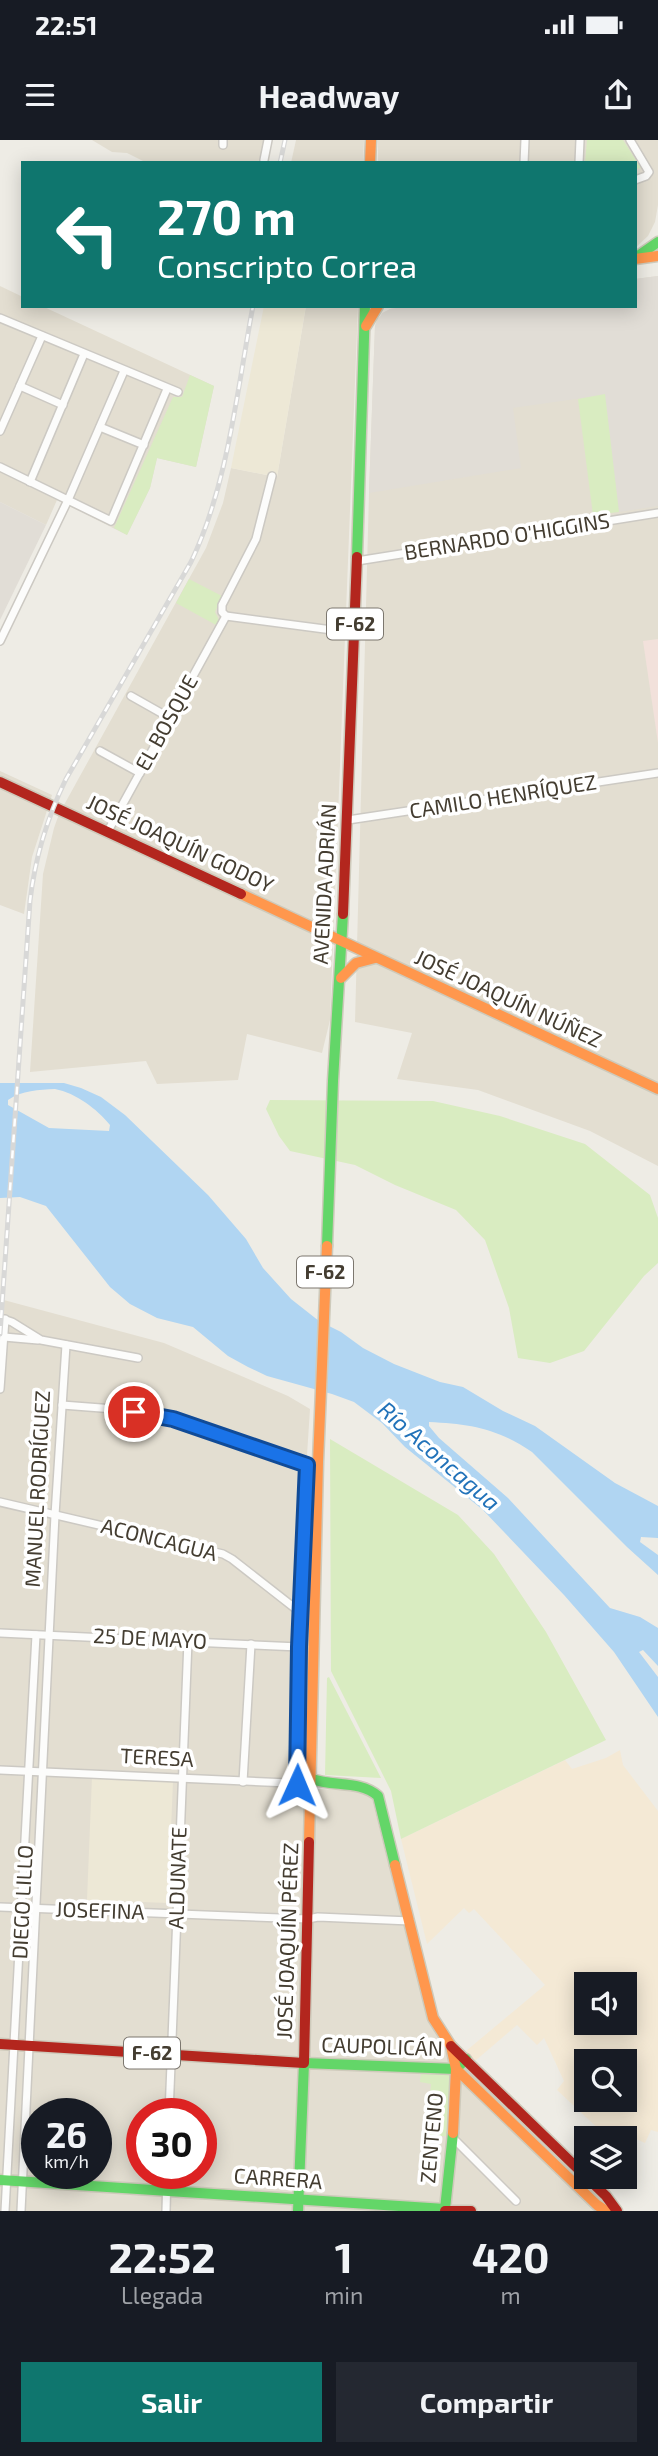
<!DOCTYPE html>
<html lang="es">
<meta charset="utf-8">
<style>
:root{--surface:#171b24;--page:#242831;--text:#f1f3f6;--muted:#9ea1a6;--accent:#0f766e}
body{margin:0;font-family:"Exo 2",sans-serif;background:var(--page);color:var(--text);height:100vh;display:flex;flex-direction:column;font-size:26px;white-space:nowrap}
*{box-sizing:border-box;margin:0}
p{font-size:23px;color:var(--muted)}
.icon{flex:none;width:38px;height:38px;fill:none;stroke:currentColor;stroke-width:2;stroke-linecap:round;stroke-linejoin:round}
.map{position:relative;height:2071px;overflow:hidden}
.panel{display:flex;flex-direction:column;background:var(--surface);flex:1}
.panel>*{flex:none}
.guide{position:absolute;left:21px;top:21px;width:616px;height:147px;border-radius:0px;box-shadow:0 4px 18px #0003;background:#0f766e;color:#fff;overflow:hidden}
.controls{position:absolute;left:574px;top:1832px;display:grid;gap:14px}
.controls a{display:grid;place-items:center;width:63px;height:63px;border-radius:0px;background:var(--surface);box-shadow:0 4px 18px #0003;font-size:35px}
.speed{position:absolute;left:21px;top:1958px;display:flex;gap:14px;font-size:35px;font-weight:700;text-align:center}
.speed>*{display:grid;place-content:center;width:91px;height:91px;border-radius:50%;background:var(--surface);box-shadow:0 4px 18px #0003;line-height:1}
.speed small{font-size:18px;font-weight:400}
.speed .limit{border:10px solid #d22;background:#fff;color:#111}
.pin{position:absolute;display:grid;place-items:center;width:60px;height:60px;color:#fff;margin:-30px;border:4px solid #fff;border-radius:50%;box-shadow:0 2px 7px #0007}
.me{position:absolute;width:77px;margin:-38px;rotate:1deg;stroke-linejoin:round;filter:drop-shadow(0 0 5px #0008)}
.turn{display:flex;align-items:center;gap:24px;height:147px;padding:0 21px;font-size:32px}
.turn .icon{width:91px;height:91px;stroke-width:2.5}
.turn b{display:block;font-size:49px;line-height:60px}
.eta{display:flex;justify-content:space-evenly;align-items:center;height:119px;text-align:center}
.eta b{font-size:42px;font-weight:700;line-height:49px}
.primary-button{display:flex;gap:14px;margin-top:auto;padding:14px 21px}
.primary-button a{flex:1;height:80px;border-radius:0px;background:var(--accent);color:#fff;font-size:28px;font-weight:700;line-height:80px;text-align:center}
.primary-button a+a{background:var(--page);color:var(--text)}
.status{display:flex;justify-content:space-between;align-items:center;height:49px;padding:0 35px;background:var(--surface);direction:ltr}
.status svg{height:19px;fill:currentColor}
header{display:flex;justify-content:space-between;align-items:center;height:91px;padding:0 21px;background:var(--surface);font-size:32px;font-weight:700}
.map>svg:first-child{display:block}
.residential{fill:#e3ded1;fill-rule:evenodd}
.commercial{fill:#f4e9d5;fill-rule:evenodd}
.industrial{fill:#e1ddd6}
.education{fill:#ede8d6}
.medical{fill:#f2e1db}
.green{fill:#d9ecc1}
.water{fill:#b0d5f2;fill-rule:evenodd}
.lines{fill:none;stroke-linecap:round;stroke-linejoin:round}
.street-casing{stroke:#ccc9c3;stroke-width:10}
.fast-casing{stroke:#cecabb;stroke-width:13}
.slow-casing{stroke:#cecabb;stroke-width:13}
.jam-casing{stroke:#cecabb;stroke-width:13}
.street{stroke:#fcfcfb;stroke-width:7}
.fast{stroke:#63d668;stroke-width:10}
.slow{stroke:#ff974d;stroke-width:10}
.jam{stroke:#b3261e;stroke-width:10}
.rail-casing{stroke:#d8d8d7;stroke-width:5}
.rail{stroke:#fff;stroke-width:2.5;stroke-dasharray:8;stroke-linecap:butt}
.route-casing{stroke:#114b97;stroke-width:18}
.route{stroke:#1a73e8;stroke-width:12}
.labels{text-anchor:middle;stroke-width:7;stroke-linejoin:round;paint-order:stroke}
.shield{fill:#fff;stroke:#7c776f;stroke-width:2}
.shield-label{font-size:19px;font-weight:bold;fill:#443d31}
.street-label{font-size:21px;fill:#443d31;stroke:#fff}
.water-label{font-size:23px;font-style:italic;fill:#2172b9;stroke:#fff}
</style>
<div class="status"><b>22:51</b><svg viewBox="0 0 49 12"><path d="M0 12V9h3v3zM5 12V6h3v6zM10 12V3h3v9zM15 12V0h3v12zM26 1h20v11H26zM47 4h2v5h-2z"/></svg></div>
<header><svg class="icon" aria-label="menu" viewBox="0 0 24 24"><path d="M4 6h16M4 12h16M4 18h16"/></svg>Headway<svg class="icon" aria-label="share" viewBox="0 0 24 24"><path d="M12 15V3M7 8l5-5 5 5M5 13v7h14v-7"/></svg></header>
<div class="map">
<svg width="658" height="2071" viewBox="0 0 658 2071">
<rect width="100%" height="100%" fill="#eeece5"/>
<!-- residential -->
<g class="residential">
<path d="M92,0H270L264,23H147L127,13L112,12Z"/>
<path d="M296,0H364L363,23H291Z"/>
<path d="M378,0H658V65L655,82L648,96L635,108V23H378Z"/>
<path d="M658,136V1026L590,991L478,950L397,939L412,893L355,882L369,353L375,186L377,179L390,169L411,166H635V139Z"/>
<path d="M0,146L23,157V166H42L214,246L196,327L157,318L150,348L127,395L57,360L46,385L0,362Z"/>
<path d="M306,166H358L330,880L322,913L247,894L238,940L157,944L146,921L30,932L43,734L54,688L59,674L206,408L223,363L231,328L277,337Z"/>
<path d="M0,631L52,655L32,717L24,774L0,765Z"/>
<path d="M0,1159L164,1203L288,1256L310,1269L298,1454L291,1648L370,1651L423,1860L449,1918L600,2071H0ZM37,1974H96V2034H37ZM142,1974H201V2034H142Z"/>
</g>
<!-- commercial -->
<path class="commercial" d="M620,1610L623,1625L658,1671V1992L651,1990L645,2003L607,1986L604,1994L557,1950L564,1941L544,1898L537,1905L517,1885L475,1921L466,1911L545,1845L474,1769L469,1773L464,1768L427,1804L401,1699L565,1620L572,1629L606,1618ZM586,1844H625V1883H586ZM586,1922H625V1960H586Z"/>
<!-- industrial -->
<g class="industrial">
<path d="M658,136V366L619,372L604,255L513,268L521,328L369,353L375,186L382,173L390,169L411,166H635V139Z"/>
<path d="M0,362L46,385L0,480Z"/>
</g>
<!-- education -->
<g class="education">
<path d="M264,166H306L277,337L231,328Z"/>
<path d="M92,1637L173,1641L168,1763L87,1760Z"/>
</g>
<!-- medical -->
<path class="medical" d="M658,499V603L643,501Z"/>
<!-- green -->
<g class="green">
<path d="M587,0H623L641,28L635,29V23H585Z"/>
<path d="M190,235L214,246L196,327L157,318L150,348L127,395L114,388L173,257H182Z"/>
<path d="M605,254L619,372L593,375L578,259Z"/>
<path d="M189,439L222,456L215,472L219,480L216,485L176,463Z"/>
<path d="M270,960L433,961L500,976L585,1004L650,1055L658,1078V1123L644,1136L584,1211L550,1223L518,1218L509,1168L485,1100L456,1070L395,1045L355,1025L290,1011L279,996L266,969Z"/>
<path d="M330,1299L458,1375L494,1414L546,1492L606,1600L401,1699L391,1651L331,1531Z"/>
<path d="M329,1537L381,1638L325,1635L327,1538Z"/>
<path d="M421,1931L447,1932L451,1939L446,1996H426L431,1944L420,1942Z"/>
</g>
<!-- water -->
<path class="water" d="M0,943H64L81,948L101,957L125,975L208,1055L246,1099L263,1128L291,1159L319,1181L341,1192L363,1208L394,1224L440,1242L463,1247L503,1271L535,1286L615,1343L658,1366V1398L641,1397L640,1402L658,1415V1435L627,1407L532,1312C497,1288 469,1284 429,1282V1286L439,1298L508,1358L610,1468L640,1477L658,1488V1526L643,1510L639,1512L658,1537V1577L614,1512L564,1455L483,1370L405,1307L382,1283L354,1262L332,1254L267,1236L248,1227L228,1216L193,1187L157,1178L130,1164L110,1147L46,1066L20,1057L0,1058ZM55,949C76,953 97,969 110,985L109,991L49,988L8,965V960C22,950 39,950 55,949Z"/>
<g class="lines">
<!-- street casing -->
<g class="street-casing">
<g id="street">
<path d="M630,0L649,32L646,36L635,40"/>
<path d="M223,5V0"/>
<path d="M264,20L268,0"/>
<path d="M524,23L525,0"/>
<path d="M579,23L580,0"/>
<path d="M0,178L178,252"/>
<path d="M20,246L63,265"/>
<path d="M100,287L144,305"/>
<path d="M0,291L42,196"/>
<path d="M0,327L111,381L167,249"/>
<path d="M272,336L256,399L222,465V472L226,476L355,493"/>
<path d="M30,342L84,214"/>
<path d="M357,421L658,373"/>
<path d="M0,501L68,360L124,231"/>
<path d="M131,556L170,578"/>
<path d="M100,611L140,633"/>
<path d="M348,680L658,633"/>
<path d="M108,691L226,476"/>
<path d="M0,1178L12,1182L41,1200L138,1218"/>
<path d="M4,1197L38,1200"/>
<path d="M0,1249L5,1179"/>
<path d="M62,1265L114,1269L173,1279L307,1325L299,1507L297,1645"/>
<path d="M0,1362L223,1414L232,1419L301,1473"/>
<path d="M0,1493L299,1507"/>
<path d="M0,1630L312,1644"/>
<path d="M243,1642L251,1504"/>
<path d="M0,1767L308,1779L318,1777L410,1781"/>
<path d="M169,1974L188,1501"/>
<path d="M453,1998L516,2061"/>
<path d="M5,2071L36,1495"/>
<path d="M21,2071L55,1375L66,1205"/>
<path d="M166,2071L167,2034"/>
</g>
</g>
<!-- fast casing -->
<g class="fast-casing">
<g id="fast">
<path d="M635,118L658,102"/>
<path d="M357,417L365,166"/>
<path d="M327,1106L333,941L343,774"/>
<path d="M312,1639C333,1647 360,1640 378,1656L395,1725"/>
<path d="M0,2040L445,2069L453,1993"/>
<path d="M298,2071L304,1923L456,1929L466,1919"/>
</g>
</g>
<!-- slow casing -->
<g class="slow-casing">
<g id="slow">
<path d="M370,23L371,0"/>
<path d="M635,119L658,116"/>
<path d="M366,186L378,166"/>
<path d="M241,754L658,949"/>
<path d="M341,838L356,823L375,818"/>
<path d="M309,1702L318,1322L327,1106"/>
<path d="M395,1725L433,1878L451,1906L456,1929L453,1993"/>
<path d="M456,1929L597,2065L606,2071"/>
</g>
</g>
<!-- jam casing -->
<g class="jam-casing">
<g id="jam">
<path d="M0,642L241,754"/>
<path d="M343,774L357,417"/>
<path d="M0,1904L304,1923L309,1702"/>
<path d="M451,1906L606,2056L617,2071"/>
<path d="M445,2071H471"/>
</g>
</g>
<!-- street -->
<use href="#street" class="street"/>
<!-- fast -->
<use href="#fast" class="fast"/>
<!-- slow -->
<use href="#slow" class="slow"/>
<!-- jam -->
<use href="#jam" class="jam"/>
<!-- rail casing -->
<g class="rail-casing">
<g id="rail">
<path d="M280,23L285,0"/>
<path d="M0,1194L30,761C35,718 47,678 66,639L191,422C228,345 237,250 253,166"/>
</g>
</g>
<!-- rail -->
<use href="#rail" class="rail"/>
</g>
<g class="lines">
<!-- route casing -->
<g class="route-casing">
<path id="route" d="M134,1272L173,1279L307,1325L299,1507L297,1645"/>
</g>
<!-- route -->
<use href="#route" class="route"/>
</g>
<g class="labels">
<!-- shield labels -->
<g class="shield">
<rect x="327" y="468.5" width="56" height="31" rx="5"/>
<rect x="297" y="1116.5" width="56" height="31" rx="5"/>
<rect x="124" y="1897.5" width="56" height="31" rx="5"/>
</g>
<g class="shield-label">
<text x="355" y="491">F-62</text>
<text x="325" y="1139">F-62</text>
<text x="152" y="1920">F-62</text>
</g>
<!-- street labels -->
<g class="street-label">
<text transform="translate(507 397) rotate(-9)" y="7">BERNARDO O'HIGGINS</text>
<text transform="translate(167 583) rotate(-61)" y="7">EL BOSQUE</text>
<text transform="translate(503 657) rotate(-9)" y="7">CAMILO HENRÍQUEZ</text>
<text transform="translate(180 704) rotate(25)" y="7">JOSÉ JOAQUÍN GODOY</text>
<text transform="translate(325 744) rotate(-87)" y="7">AVENIDA ADRIÁN</text>
<text transform="translate(508 859) rotate(25)" y="7">JOSÉ JOAQUÍN NÚÑEZ</text>
<text transform="translate(38 1349) rotate(-87)" y="7">MANUEL RODRÍGUEZ</text>
<text transform="translate(159 1400) rotate(14)" y="7">ACONCAGUA</text>
<text transform="translate(150 1499) rotate(3)" y="7">25 DE MAYO</text>
<text transform="translate(157 1618) rotate(3)" y="7">TERESA</text>
<text transform="translate(178 1738) rotate(-88)" y="7">ALDUNATE</text>
<text transform="translate(23 1762) rotate(-87)" y="7">DIEGO LILLO</text>
<text transform="translate(100 1771) rotate(2)" y="7">JOSEFINA</text>
<text transform="translate(288 1801) rotate(-88)" y="7">JOSÉ JOAQUÍN PÉREZ</text>
<text transform="translate(382 1907) rotate(2)" y="7">CAUPOLICÁN</text>
<text transform="translate(432 1998) rotate(-85)" y="7">ZENTENO</text>
<text transform="translate(278 2039) rotate(4)" y="7">CARRERA</text>
</g>
<!-- water labels -->
<g class="water-label">
<text transform="translate(439 1316) rotate(41)" y="8">Río Aconcagua</text>
</g>
</g>
</svg>
<div class="controls">
<a><svg class="icon" aria-label="sound" viewBox="0 0 24 24"><path d="M4 9h4l5-4v14l-5-4H4zM17 9q2 3 0 6"/></svg></a>
<a><svg class="icon" aria-label="search" viewBox="0 0 24 24"><circle cx="10" cy="10" r="6"/><path d="M15 15l6 6"/></svg></a>
<a><svg class="icon" aria-label="layers" viewBox="0 0 24 24"><path d="M12 4l9 5-9 5-9-5zM3 14l9 5 9-5"/></svg></a>
</div>
<div class="speed"><div>26<small>km/h</small></div><div class="limit">30</div></div>
<div class="pin" style="left:134px;top:1272px;background:#d93025"><svg class="icon" aria-label="arrive" viewBox="0 0 24 24"><path d="M6 21V4h12l-3 4 3 4H6"/></svg></div>
<svg class="me" style="left:297px;top:1645px" viewBox="-20 -20 40 40"><path d="M0-17L14 15 0 8-14 15z" fill="#1a73e8" stroke="#fff" stroke-width="4"/></svg>
<div class="guide">
<div class="turn"><svg class="icon" aria-label="left" viewBox="0 0 24 24"><path d="M17 20v-9H6M10 6l-5 5 5 5"/></svg><div><b>270 m</b>Conscripto Correa</div></div>
</div>
</div>
<section class="panel">
<div class="eta">
<div><b>22:52</b><p>Llegada</p></div>
<div><b>1</b><p>min</p></div>
<div><b>420</b><p>m</p></div>
</div>
<div class="primary-button"><a>Salir</a><a>Compartir</a></div>
</section>
